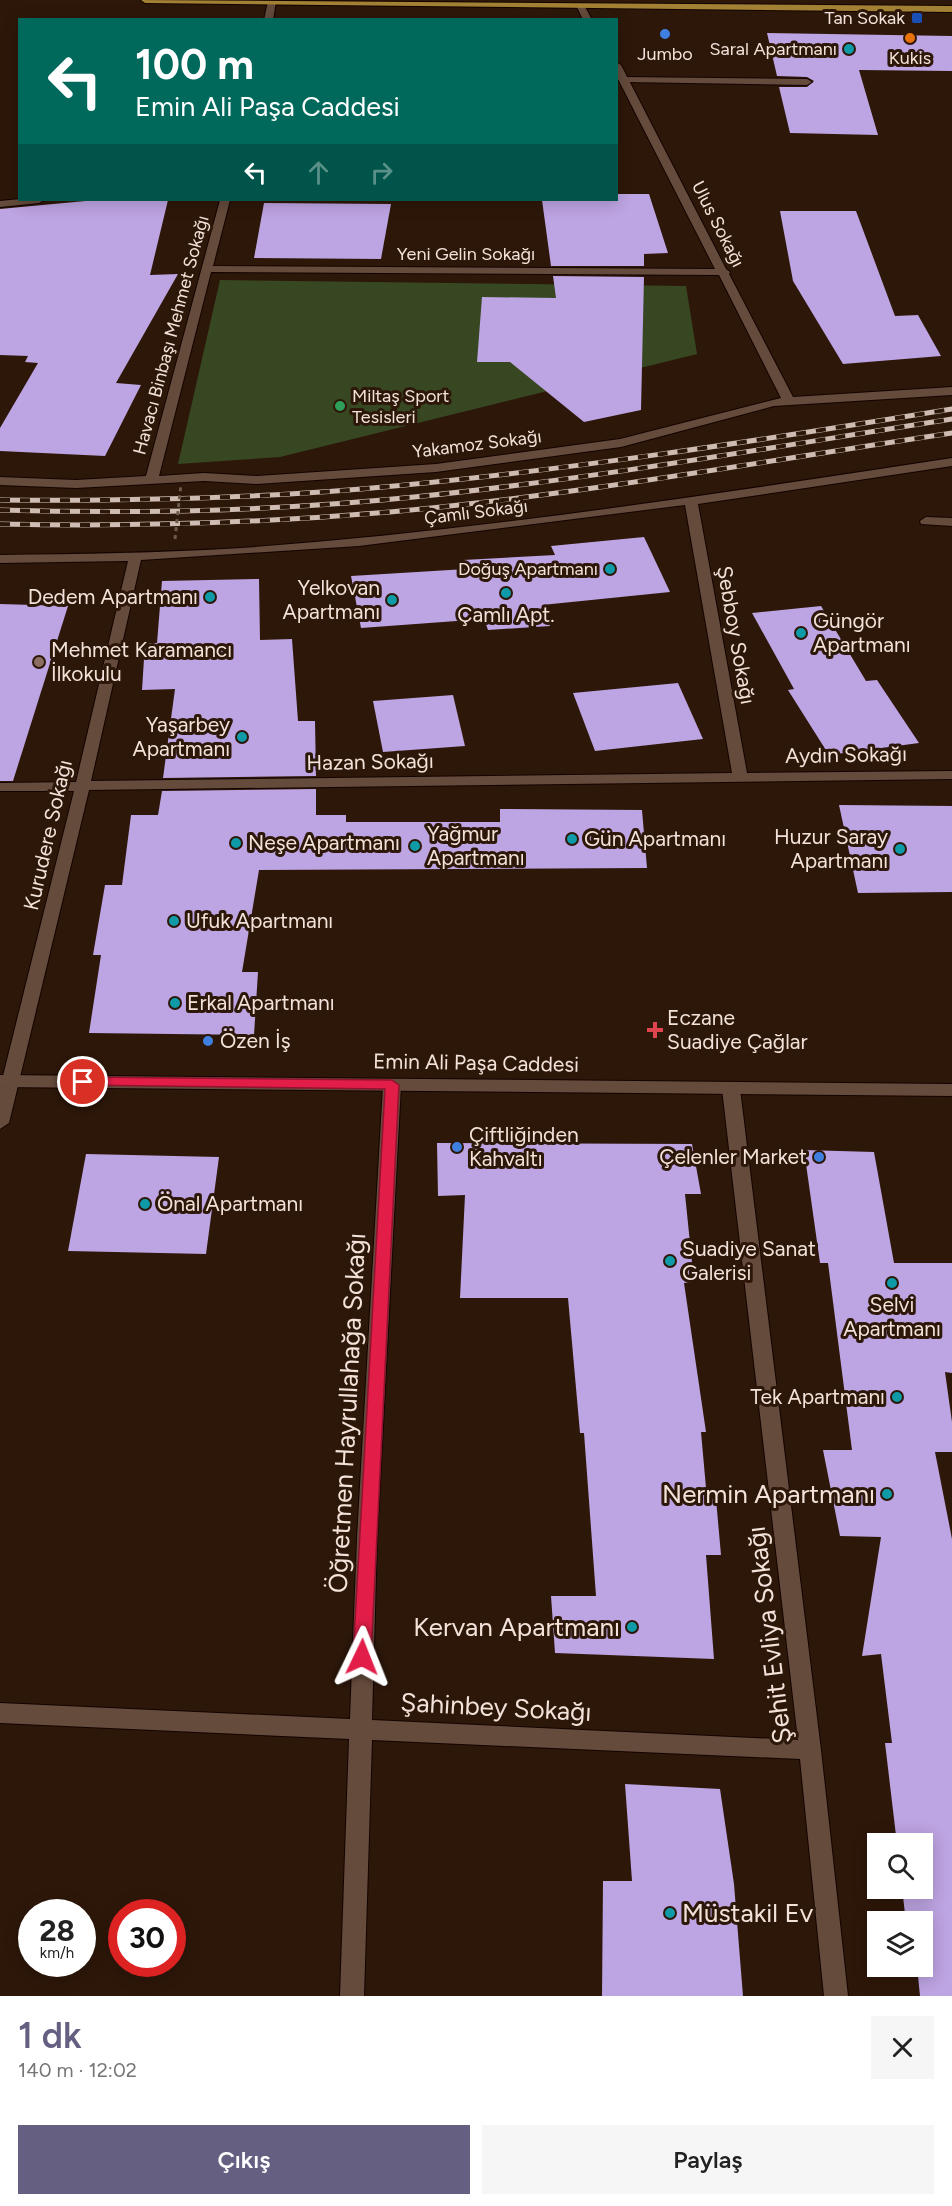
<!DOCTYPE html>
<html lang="tr">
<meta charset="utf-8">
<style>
:root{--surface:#fff;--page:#f6f6f6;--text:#222;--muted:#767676;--accent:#656082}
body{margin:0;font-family:Figtree,sans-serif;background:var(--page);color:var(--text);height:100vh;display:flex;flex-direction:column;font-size:22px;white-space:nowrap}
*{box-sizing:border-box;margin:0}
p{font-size:20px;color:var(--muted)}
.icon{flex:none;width:33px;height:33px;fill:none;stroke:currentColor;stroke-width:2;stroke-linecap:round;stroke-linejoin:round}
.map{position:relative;height:1996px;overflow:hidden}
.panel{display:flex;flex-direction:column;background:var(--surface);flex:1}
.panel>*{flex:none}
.banner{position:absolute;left:18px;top:18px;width:600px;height:183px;border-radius:0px;box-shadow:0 3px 15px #0003;background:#00695c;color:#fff;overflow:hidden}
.controls{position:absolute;left:867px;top:1833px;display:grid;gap:12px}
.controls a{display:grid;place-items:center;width:66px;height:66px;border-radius:0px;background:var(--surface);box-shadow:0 3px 15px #0003;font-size:30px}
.speed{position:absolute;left:18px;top:1899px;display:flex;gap:12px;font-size:30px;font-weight:700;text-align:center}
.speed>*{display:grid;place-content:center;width:78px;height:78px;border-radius:50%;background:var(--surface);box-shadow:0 3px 15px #0003;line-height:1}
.speed small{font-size:15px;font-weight:400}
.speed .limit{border:9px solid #d22;background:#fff;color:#111}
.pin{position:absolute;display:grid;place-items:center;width:51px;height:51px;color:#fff;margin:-26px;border:3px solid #fff;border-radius:50%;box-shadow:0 2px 6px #0007}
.me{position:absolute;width:66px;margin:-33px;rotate:2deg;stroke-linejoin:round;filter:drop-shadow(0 0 4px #0008)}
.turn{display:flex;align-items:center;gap:21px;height:126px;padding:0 18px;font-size:27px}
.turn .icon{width:78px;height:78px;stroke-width:2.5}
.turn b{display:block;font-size:42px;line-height:51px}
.lanes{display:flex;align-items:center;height:57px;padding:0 18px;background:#0003;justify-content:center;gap:30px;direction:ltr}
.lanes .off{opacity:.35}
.round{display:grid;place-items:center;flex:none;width:63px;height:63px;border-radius:0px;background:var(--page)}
.head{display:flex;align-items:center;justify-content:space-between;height:102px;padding:0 18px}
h1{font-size:36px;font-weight:600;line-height:45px;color:var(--accent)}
.button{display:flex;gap:12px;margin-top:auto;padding:12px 18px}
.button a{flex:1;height:69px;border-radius:0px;background:var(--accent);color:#fff;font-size:24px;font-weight:600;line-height:69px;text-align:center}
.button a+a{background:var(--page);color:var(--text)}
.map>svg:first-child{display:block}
.green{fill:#374722}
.building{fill:#bda4e2}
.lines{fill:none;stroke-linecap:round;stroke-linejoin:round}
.service-casing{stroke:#140300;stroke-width:2}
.minor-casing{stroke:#140300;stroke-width:2}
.tertiary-casing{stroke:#140300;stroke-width:2}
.primary-casing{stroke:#140300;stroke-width:2}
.service{fill:#644b3c;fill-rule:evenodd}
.minor{fill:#644b3c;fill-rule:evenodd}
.tertiary{fill:#644b3c;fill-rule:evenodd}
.primary{fill:#a28134;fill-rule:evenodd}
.rail-casing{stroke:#cebcb3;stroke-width:5}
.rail{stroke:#2d1709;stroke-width:4;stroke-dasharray:10;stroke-linecap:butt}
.path-bridge{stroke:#6e5a4d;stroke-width:3;stroke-dasharray:4 4;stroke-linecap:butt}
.route{fill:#e11d48;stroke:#92132f;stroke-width:1.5}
.transit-dot{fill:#1a4fb4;stroke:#2d1709;stroke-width:2}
.shop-dot{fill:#3f7fe0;stroke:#2d1709;stroke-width:2}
.food-dot{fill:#e8710a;stroke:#2d1709;stroke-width:2}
.culture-dot{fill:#0f9aa8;stroke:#2d1709;stroke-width:2}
.leisure-dot{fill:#2e9e5b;stroke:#2d1709;stroke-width:2}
.education-dot{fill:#8d6e63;stroke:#2d1709;stroke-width:2}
.health-dot{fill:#e0444e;stroke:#2d1709;stroke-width:2}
.labels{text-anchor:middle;stroke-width:6;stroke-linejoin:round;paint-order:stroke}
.far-poi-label{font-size:18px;fill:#f2e2d9;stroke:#2d1709;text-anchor:end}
.far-street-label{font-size:18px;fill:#f2e2d9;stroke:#2d1709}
.poi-label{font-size:21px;fill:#f2e2d9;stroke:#2d1709;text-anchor:start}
.street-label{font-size:21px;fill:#f2e2d9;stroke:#2d1709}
.near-street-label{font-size:26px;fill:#f2e2d9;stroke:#2d1709}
.near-poi-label{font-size:26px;fill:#f2e2d9;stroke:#2d1709;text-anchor:end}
</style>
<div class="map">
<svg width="952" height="1996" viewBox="0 0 952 1996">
<rect width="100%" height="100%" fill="#2d1709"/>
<!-- green -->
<path class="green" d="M220,280L686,286L697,354L280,457L178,464Z"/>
<!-- building -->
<g class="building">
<path d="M767,33L952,36V71L859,70L878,135L790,133L779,87H807L814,81L807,77L777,76Z"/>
<path d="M616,194H649L668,253L644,254V266H551L542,200H616Z"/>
<path d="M96,200H168L150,275L178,274L116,383L141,385L105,456L0,451V428L38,363L25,362L28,356L0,355V209Z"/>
<path d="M264,203L391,204L381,259L254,258Z"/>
<path d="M780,211H856L895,316L918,315L941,356L843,364L793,281Z"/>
<path d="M553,276L644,277L641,410L584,422L510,362H477L482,297L556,298Z"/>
<path d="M644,537L670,592L542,605L550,626L488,630L484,619L361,628L351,576L466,569L463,560L555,555L551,546Z"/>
<path d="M259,579L260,640L292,639L298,721H315L316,776L163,778L175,689L142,690L145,643H157L162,581Z"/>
<path d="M0,604L68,606L13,781H0Z"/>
<path d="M821,606L866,681L877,680L919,743L829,755L788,690L794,689L752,613Z"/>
<path d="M678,683L703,739L595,751L573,693Z"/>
<path d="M453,695L465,746L383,752L373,701Z"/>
<path d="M316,789V815H346V822H500V809L642,810L647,868L259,870L242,972H258L254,1035L89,1033L101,955H93L105,885H122L131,815H158L162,791Z"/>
<path d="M839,805L952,806V892L858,893Z"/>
<path d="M437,1143L692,1144L701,1194H685L694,1282L684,1283L706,1432H701L707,1499H716L721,1555H706L714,1659L555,1653L551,1596H596L584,1433H580L568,1298H460L465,1195L438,1196Z"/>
<path d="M804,1150L874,1152L894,1263H952V1373L945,1372L952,1422V1452H935L952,1539V1996H920L917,1966H922V1922H906L902,1888H922V1844H897L885,1743H892L881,1654L862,1656L881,1537L840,1536L823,1450H852L828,1263H820Z"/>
<path d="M86,1154L219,1157L206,1254L68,1251Z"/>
<path d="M625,1784L720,1789L734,1884L743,1996H602L603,1881H632Z"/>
</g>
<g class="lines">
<!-- service casing -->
<g class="service-casing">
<path id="service" d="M622,77L807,79L812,82L807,85L625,82L620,79Z"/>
</g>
<!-- minor casing -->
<g class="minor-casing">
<g id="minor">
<path d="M268,1H276L273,20H264Z"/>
<path d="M581,4L584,5L592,20H583L577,7Z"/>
<path d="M616,62L621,65L726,269L730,272L729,274L793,397L952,387V395L774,406L621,447L436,472L257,484L204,481L76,488L0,485V477L76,480L146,476L220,200H230L213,266L715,269L616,75ZM211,272L719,275L781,398L620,439L436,464L257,476L204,473L159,476Z"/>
<path d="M20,199V200H44L39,203L0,207V201Z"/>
<path d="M952,458V466L698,504L747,773L952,771V779L89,790L9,1123L0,1129V1088L74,791H0V783L76,782L128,561L0,563V555C80,554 160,553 241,548C479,531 716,494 952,458ZM685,505L732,773L91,781L141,560L359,546Z"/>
<path d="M926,517L952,518V526L921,524L920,521Z"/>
<path d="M392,1079L401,1085L377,1538L372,1720L798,1740L722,1089L731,1083L740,1089L821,1750L848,1996H824L800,1759L372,1740L364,1996H340L349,1739L0,1723V1703L350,1719L357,1538L383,1085Z"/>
</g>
</g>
<!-- tertiary casing -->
<g class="tertiary-casing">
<path id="tertiary" d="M0,1075L952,1084V1096L0,1087Z"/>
</g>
<!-- primary casing -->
<g class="primary-casing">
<path id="primary" d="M141,0L952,6V12L145,3Z"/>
</g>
<!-- service -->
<use href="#service" class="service"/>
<!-- minor -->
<use href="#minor" class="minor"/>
<!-- tertiary -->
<use href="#tertiary" class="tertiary"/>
<!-- primary -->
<use href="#primary" class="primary"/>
<!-- rail casing -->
<g class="rail-casing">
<g id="rail">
<path d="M0,500C120,501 241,499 361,489C559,472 756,441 952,409"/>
<path d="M0,510C138,514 276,511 414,497C594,479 773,447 952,419"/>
<path d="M0,524C130,527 260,523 390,512C578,495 765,461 952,433"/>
</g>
</g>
<!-- rail -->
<use href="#rail" class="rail"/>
<!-- path-bridge -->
<path class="path-bridge" d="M175,539L181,484"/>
</g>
<!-- route -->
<path class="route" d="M83,1077L392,1080L399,1085L371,1657L368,1663L362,1665L355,1663L353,1657L385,1089L78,1085L76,1082Z"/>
<!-- markers -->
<rect class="transit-dot" x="911" y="12" width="12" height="12" rx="3"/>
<g class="shop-dot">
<circle cx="665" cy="34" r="6"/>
<circle cx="208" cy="1041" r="6"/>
<circle cx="457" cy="1147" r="6"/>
<circle cx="819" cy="1157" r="6"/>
</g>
<circle class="food-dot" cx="910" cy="38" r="6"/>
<g class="culture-dot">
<circle cx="849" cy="49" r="6"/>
<circle cx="610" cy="569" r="6"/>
<circle cx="506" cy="593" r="6"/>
<circle cx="210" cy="597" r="6"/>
<circle cx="392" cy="600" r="6"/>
<circle cx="801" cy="633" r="6"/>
<circle cx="242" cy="737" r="6"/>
<circle cx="572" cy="839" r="6"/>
<circle cx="236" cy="843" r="6"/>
<circle cx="415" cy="846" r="6"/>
<circle cx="900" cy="849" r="6"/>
<circle cx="174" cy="921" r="6"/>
<circle cx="175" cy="1003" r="6"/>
<circle cx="145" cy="1204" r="6"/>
<circle cx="670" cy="1261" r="6"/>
<circle cx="892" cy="1283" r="6"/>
<circle cx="897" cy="1397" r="6"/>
<circle cx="887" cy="1494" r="6"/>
<circle cx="632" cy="1627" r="6"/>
<circle cx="670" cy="1913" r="6"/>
</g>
<circle class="leisure-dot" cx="340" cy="406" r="6"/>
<circle class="education-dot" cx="39" cy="662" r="6"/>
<path class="health-dot" d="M652 1021h6v6h6v6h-6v6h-6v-6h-6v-6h6z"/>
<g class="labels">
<!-- far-poi labels -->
<g class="far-poi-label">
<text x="905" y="24">Tan Sokak</text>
<text x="837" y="55">Saral Apartmanı</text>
<text x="665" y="60" text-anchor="middle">Jumbo</text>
<text x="910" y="64" text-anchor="middle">Kukis</text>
<text x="352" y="402" text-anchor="start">Miltaş Sport<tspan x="352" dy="21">Tesisleri</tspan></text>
<text x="598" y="575">Doğuş Apartmanı</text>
</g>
<!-- far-street labels -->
<g class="far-street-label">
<text transform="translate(718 224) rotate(63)" y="6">Ulus Sokağı</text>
<text x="466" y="260">Yeni Gelin Sokağı</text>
<text transform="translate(171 335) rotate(-75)" y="6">Havacı Binbaşı Mehmet Sokağı</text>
<text transform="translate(477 444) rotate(-7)" y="6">Yakamoz Sokağı</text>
<text transform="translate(476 512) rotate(-7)" y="6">Çamlı Sokağı</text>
</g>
<!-- poi labels -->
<g class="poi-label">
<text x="380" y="595" text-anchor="end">Yelkovan<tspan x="380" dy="24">Apartmanı</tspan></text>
<text x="198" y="604" text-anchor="end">Dedem Apartmanı</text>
<text x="506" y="622" text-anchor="middle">Çamlı Apt.</text>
<text x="813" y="628">Güngör<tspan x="813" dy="24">Apartmanı</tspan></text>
<text x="51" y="657">Mehmet Karamancı<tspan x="51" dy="24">İlkokulu</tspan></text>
<text x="230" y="732" text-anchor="end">Yaşarbey<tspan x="230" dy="24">Apartmanı</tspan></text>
<text x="427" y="841">Yağmur<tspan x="427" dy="24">Apartmanı</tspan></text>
<text x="888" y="844" text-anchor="end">Huzur Saray<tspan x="888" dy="24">Apartmanı</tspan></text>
<text x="584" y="846">Gün Apartmanı</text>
<text x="248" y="850">Neşe Apartmanı</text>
<text x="186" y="928">Ufuk Apartmanı</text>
<text x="187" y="1010">Erkal Apartmanı</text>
<text x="667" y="1025">Eczane<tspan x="667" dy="24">Suadiye Çağlar</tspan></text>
<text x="220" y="1048">Özen İş</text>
<text x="469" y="1142">Çiftliğinden<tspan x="469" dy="24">Kahvaltı</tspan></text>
<text x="807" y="1164" text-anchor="end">Çelenler Market</text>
<text x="157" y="1211">Önal Apartmanı</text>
<text x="682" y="1256">Suadiye Sanat<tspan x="682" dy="24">Galerisi</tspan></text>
<text x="892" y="1312" text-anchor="middle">Selvi<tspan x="892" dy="24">Apartmanı</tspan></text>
<text x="885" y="1404" text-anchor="end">Tek Apartmanı</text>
</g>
<!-- street labels -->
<g class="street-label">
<text transform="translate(736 635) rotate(80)" y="7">Şebboy Sokağı</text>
<text transform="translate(846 755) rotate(-1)" y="7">Aydın Sokağı</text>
<text transform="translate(370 762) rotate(-1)" y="7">Hazan Sokağı</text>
<text transform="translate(48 835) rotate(-77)" y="7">Kurudere Sokağı</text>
<text transform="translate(476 1063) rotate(1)" y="7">Emin Ali Paşa Caddesi</text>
</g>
<!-- near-street labels -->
<g class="near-street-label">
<text transform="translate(347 1413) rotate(-87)" y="9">Öğretmen Hayrullahağa Sokağı</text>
<text transform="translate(769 1635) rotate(-97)" y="9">Şehit Evliya Sokağı</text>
<text transform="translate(496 1707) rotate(3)" y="9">Şahinbey Sokağı</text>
</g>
<!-- near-poi labels -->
<g class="near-poi-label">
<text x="875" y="1503">Nermin Apartmanı</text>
<text x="620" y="1636">Kervan Apartmanı</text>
<text x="682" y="1922" text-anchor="start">Müstakil Ev</text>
</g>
</g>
</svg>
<div class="controls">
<a><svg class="icon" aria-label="search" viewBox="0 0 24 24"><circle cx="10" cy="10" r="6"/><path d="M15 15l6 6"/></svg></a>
<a><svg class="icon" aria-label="layers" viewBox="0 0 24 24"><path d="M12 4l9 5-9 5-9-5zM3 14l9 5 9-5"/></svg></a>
</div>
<div class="speed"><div>28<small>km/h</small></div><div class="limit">30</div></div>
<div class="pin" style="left:83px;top:1082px;background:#d93025"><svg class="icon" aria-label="arrive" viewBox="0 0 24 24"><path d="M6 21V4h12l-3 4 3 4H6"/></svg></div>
<svg class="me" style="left:362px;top:1657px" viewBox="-20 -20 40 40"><path d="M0-17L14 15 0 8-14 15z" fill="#e11d48" stroke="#fff" stroke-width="4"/></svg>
<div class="banner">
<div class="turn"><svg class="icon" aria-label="left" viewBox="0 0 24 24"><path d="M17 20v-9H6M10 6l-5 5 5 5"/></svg><div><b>100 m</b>Emin Ali Paşa Caddesi</div></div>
<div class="lanes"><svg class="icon" aria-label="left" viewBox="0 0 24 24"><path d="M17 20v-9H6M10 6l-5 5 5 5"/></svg><svg class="icon off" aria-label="ahead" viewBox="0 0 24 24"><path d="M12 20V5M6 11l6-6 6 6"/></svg><svg class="icon off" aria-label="right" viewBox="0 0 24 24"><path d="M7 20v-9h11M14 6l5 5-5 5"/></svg></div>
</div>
</div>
<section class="panel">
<div class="head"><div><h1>1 dk</h1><p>140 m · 12:02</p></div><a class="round"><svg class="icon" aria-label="close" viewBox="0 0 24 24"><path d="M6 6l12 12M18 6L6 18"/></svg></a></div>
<div class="button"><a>Çıkış</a><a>Paylaş</a></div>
</section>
